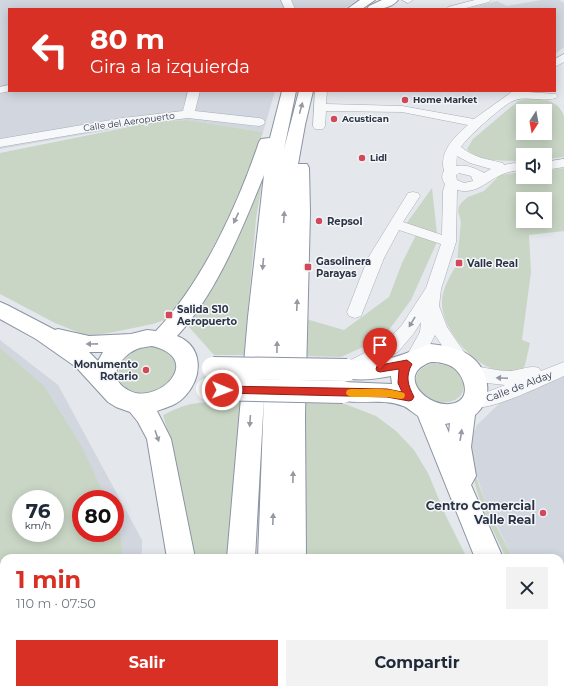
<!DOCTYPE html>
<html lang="es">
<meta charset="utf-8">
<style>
:root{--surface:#fff;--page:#f2f2f3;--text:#1f2937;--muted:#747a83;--accent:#d93025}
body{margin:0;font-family:Montserrat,sans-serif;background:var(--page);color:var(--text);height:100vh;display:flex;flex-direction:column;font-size:15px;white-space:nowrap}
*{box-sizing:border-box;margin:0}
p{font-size:13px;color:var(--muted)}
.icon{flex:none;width:22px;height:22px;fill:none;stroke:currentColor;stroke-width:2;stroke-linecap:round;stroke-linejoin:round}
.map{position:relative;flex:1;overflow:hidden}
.panel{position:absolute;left:0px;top:554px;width:564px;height:140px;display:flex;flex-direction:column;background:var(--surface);border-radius:12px 12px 0 0;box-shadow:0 2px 10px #0003}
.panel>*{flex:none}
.banner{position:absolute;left:8px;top:8px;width:548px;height:84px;border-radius:0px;box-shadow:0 2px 10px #0003;background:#d93025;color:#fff;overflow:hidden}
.needle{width:26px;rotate:191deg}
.controls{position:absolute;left:516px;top:104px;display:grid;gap:8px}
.controls a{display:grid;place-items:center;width:36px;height:36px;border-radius:0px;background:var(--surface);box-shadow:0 2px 10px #0003;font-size:20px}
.speed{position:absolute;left:12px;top:490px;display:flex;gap:8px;font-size:20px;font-weight:700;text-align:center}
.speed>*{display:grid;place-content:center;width:52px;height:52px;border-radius:50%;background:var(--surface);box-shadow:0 2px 10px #0003;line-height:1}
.speed small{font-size:10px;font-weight:400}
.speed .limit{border:6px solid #d22;background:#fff;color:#111}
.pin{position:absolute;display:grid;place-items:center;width:34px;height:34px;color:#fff;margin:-41px -17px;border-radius:50% 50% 50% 0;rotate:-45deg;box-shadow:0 0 4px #0007}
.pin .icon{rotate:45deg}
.me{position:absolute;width:44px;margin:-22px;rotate:91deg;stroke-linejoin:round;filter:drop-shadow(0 0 3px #0008)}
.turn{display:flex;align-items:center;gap:14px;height:84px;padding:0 16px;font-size:18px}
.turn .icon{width:52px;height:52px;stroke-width:2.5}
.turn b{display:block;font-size:28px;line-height:34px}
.round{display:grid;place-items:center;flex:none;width:42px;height:42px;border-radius:0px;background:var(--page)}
.summary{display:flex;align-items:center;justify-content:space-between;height:68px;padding:0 16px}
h1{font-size:24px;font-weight:700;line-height:30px;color:var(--accent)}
.action{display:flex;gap:8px;margin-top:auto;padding:8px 16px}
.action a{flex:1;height:46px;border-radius:0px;background:var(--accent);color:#fff;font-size:16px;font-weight:700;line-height:46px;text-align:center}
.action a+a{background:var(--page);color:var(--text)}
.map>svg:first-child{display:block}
.built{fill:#d2d6de;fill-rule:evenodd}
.green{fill:#c9d6c5;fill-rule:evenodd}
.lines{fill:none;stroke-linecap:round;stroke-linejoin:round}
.minor-casing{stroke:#a9aeb7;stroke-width:1}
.highway-casing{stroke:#8b94a3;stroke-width:2}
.minor{fill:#f7f8fa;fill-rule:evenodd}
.highway{fill:#fff;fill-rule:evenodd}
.highway-bridge-casing{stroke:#8b94a3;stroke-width:24;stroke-linecap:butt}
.highway-bridge{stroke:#fff;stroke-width:22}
.oneway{fill:#959aa2}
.oneway2{fill:#9196a0}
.route{fill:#d93025;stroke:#8d1f18}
.slow{fill:#f59e0b}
.poi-dot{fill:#d1495b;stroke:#f4f6f9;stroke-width:1.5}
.labels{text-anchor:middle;stroke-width:3;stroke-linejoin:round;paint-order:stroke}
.far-poi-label{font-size:9px;font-weight:bold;fill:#2b3445;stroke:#f4f6f9;text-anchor:start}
.far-street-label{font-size:9px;fill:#2b3445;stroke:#f4f6f9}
.poi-label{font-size:10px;font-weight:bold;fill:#2b3445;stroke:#f4f6f9;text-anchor:start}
.street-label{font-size:10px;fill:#2b3445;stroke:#f4f6f9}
.near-poi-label{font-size:12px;font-weight:bold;fill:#2b3445;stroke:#f4f6f9;text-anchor:end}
</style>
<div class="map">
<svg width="564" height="694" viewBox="0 0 564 694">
<rect width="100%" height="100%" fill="#e4e7ec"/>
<!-- built -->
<g class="built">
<path d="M0,0H359L343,9H9V91H275L263,132L187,120L155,122L0,149Z"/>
<path d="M541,0H559L564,3V47L555,54V9H465L497,1L507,6Z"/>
<path d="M0,340L58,385L142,540V549L141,558H4V690H124L123,694H0ZM21,499H55V533H21ZM81,499H115V533H81Z"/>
<path d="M564,375V694H549L550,690H560V558H513L484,499L471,456V438L477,425L504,399Z"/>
</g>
<!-- green -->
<g class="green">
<path d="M533,98C547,99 559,102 564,116V157L545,159V155H523V161H517C501,160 477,163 467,149L473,139L518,101ZM523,111H545V133H523Z"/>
<path d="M187,120L263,132C241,197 210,258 173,315L169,314L164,320L153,324L109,333L87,336L55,323L0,294V153L134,126L155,122Z"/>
<path d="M564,168V231L529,235L531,272L522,340L530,343L525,365L522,371C516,372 509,373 503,372C475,368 440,329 442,300C443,288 450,276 456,266H460L461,262L457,261L461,222L458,211L459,206L462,202L468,197L484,191L500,175L523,172V177H545V171ZM523,199H545V221H523Z"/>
<path d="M263,176L256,219L244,355H214L188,326L214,279Z"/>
<path d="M432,188L437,234L406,224Z"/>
<path d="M416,235L437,242L411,300L383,338L341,357L303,356L306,319L344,330L389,297L402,263Z"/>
<path d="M153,347C205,357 157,411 126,388C111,377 121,358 135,351C140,348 146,348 153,347Z"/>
<path d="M0,348L44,386L82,447L106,499H81V533H115V518L119,527L123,558H4V690H107V694H0ZM21,499H55V533H21Z"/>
<path d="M431,364C440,364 448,364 455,370C465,377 468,393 455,400C430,412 396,376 431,364Z"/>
<path d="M208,402H244L230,558H191L170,440L163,415C182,406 186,404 208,402Z"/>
<path d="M302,403L345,404L376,416L396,431L414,450L428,473L445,514L467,558H301Z"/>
<path d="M471,438C471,482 493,520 513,558H506L482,507L476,488L468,454Z"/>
<path d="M339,690H471L468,694H344Z"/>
</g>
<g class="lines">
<!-- minor casing -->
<g class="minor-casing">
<g id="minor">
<path d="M281,0H291L295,9H285Z"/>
<path d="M402,0H413L408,3Z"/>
<path d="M475,0H491L489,2L462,9H446L448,7Z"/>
<path d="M564,54V62L555,67V59Z"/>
<path d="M9,85V91H10L0,93V87Z"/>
<path d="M188,91H200L195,111L259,118L263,119L265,122L263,125L259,126L188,118L123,126L0,147V139L123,118L183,111Z"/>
<path d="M315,91H327L326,104L402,106L474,119L513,91L556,94L558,96L556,98C543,102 529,96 515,100C505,103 467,137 461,147C475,158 486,159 503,163L504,165L514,163L519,164L520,167L519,170C514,171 508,172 503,174C486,181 477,195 457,190L456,242L441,289L439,306L447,327L471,362L469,366L472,365C485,368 498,371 511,371C521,370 530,365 539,368L541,371L564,362V376C543,385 486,414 467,407L464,402L467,397L490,391L505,385L487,383L466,377L463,372L465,368L462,369L456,367L435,335L421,362L415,364L409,362L406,357L420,332L421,322L414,333L398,352L353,375L347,377L341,375L338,370L341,365L386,342L402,325L426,288L441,244L399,230L384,258L361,316L355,318L349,316L347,312L368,258L408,193L413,192L418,193L420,196L403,222L442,235L443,191L445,184C442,180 441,176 444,171C439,152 454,137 468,125L402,112L326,111L325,126L323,129H315L313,126ZM457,156L470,163L491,169L484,173C475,168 466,164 456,166ZM459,173L471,176L473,181L464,183L457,180L456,175Z"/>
<path d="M564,159V167L545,170V162Z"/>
</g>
</g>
<!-- highway casing -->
<g class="highway-casing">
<g id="highway">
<path d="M360,0H375L362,9H347Z"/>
<path d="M382,0H398C391,9 378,9 367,9L369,6Z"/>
<path d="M282,91H296L284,149L299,91H313L305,125L298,164H307L309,168L310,213L305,415L306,558H258L264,396L255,558H227L248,317L264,175C242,229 217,293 177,336C203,346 203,376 186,395C179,404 168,407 157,411L171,439L195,558H167L147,439L138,422L130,412L116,407L108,402L76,367L36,339L0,319V302L7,305L55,330L58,329L89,336L131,334L147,330L156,331C202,283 238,205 259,142L261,139L270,138ZM152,346C206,359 157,407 128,390C106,378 119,357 137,349C142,347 147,347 152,346ZM89,352H103L98,361Z"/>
<path d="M430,344C443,345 458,348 469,355C489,369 495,398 475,415L471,447L476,476L471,485L503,558H475L418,416C413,413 407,407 403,406C381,397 356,406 335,399L331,392L335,385L343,382L392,384L391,376C375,379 355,382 339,376L336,370L339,364C352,359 366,361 380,360C398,358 413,350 430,344ZM431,362C439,362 447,363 454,368C464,376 472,397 455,403C430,411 393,375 431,362ZM450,423L449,433L445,424Z"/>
<rect x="180" y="690" width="32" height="4"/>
<path d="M218,690H250L249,694H217Z"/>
<path d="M250,690H338L340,694H250Z"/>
<path d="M480,690H512L510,694H478Z"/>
</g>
</g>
<!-- minor -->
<use href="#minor" class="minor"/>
<!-- highway -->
<use href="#highway" class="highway"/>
<!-- highway-bridge casing -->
<g class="highway-bridge-casing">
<g id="highway-bridge">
<path d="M213,368L347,370"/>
<path d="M207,389L343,392"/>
</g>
</g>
<!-- highway-bridge -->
<use href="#highway-bridge" class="highway-bridge"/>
</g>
<!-- one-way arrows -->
<defs><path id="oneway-solid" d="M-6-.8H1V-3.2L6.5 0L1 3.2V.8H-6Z"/></defs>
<g class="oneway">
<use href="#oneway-solid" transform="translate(301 108) rotate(-75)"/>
<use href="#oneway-solid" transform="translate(284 217) rotate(-86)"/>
<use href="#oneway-solid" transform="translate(236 218) rotate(115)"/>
<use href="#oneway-solid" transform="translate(263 264) rotate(95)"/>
<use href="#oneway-solid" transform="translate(297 305) rotate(-87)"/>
<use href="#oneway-solid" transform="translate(92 344) rotate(179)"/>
<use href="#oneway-solid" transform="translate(277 347) rotate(-89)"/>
<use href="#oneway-solid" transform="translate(250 421) rotate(94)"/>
<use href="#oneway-solid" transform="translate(461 435) rotate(-81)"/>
<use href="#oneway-solid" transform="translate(157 436) rotate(71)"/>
<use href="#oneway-solid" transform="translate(293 477) rotate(-89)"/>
<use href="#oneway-solid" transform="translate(273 519) rotate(-88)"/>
</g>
<g class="oneway2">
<use href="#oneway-solid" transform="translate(412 322) rotate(121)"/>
<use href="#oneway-solid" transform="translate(502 378) rotate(-178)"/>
</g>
<!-- route -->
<path class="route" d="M407,360L412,364C405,377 408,385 414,397L412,400L409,401L387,397L222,393L219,392L217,390L219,387L222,386L387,389L402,392L398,383L399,369L380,372L377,371L376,369L377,366L380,365Z"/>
<!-- slow -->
<path class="slow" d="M351,389C368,389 387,387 404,393L405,395L404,398L401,399L387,397H351L347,395L346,393L347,390Z"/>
<!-- markers -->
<g class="poi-dot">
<circle cx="405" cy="100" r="4"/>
<circle cx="334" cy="119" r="4"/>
<circle cx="362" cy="158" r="4"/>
<circle cx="319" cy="221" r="4"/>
<rect x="455" y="259" width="8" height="8" rx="2"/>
<rect x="304" y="263" width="8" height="8" rx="2"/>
<rect x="165" y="311" width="8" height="8" rx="2"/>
<circle cx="146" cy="370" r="4"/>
<circle cx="543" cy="513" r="4"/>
</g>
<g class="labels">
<!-- far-poi labels -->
<g class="far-poi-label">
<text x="413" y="103">Home Market</text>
<text x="342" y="122">Acustican</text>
<text x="370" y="161">Lidl</text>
</g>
<!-- far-street labels -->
<g class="far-street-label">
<text transform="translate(129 122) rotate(-8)" y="3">Calle del Aeropuerto</text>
</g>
<!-- poi labels -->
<g class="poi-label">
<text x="327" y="225">Repsol</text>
<text x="316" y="265">Gasolinera<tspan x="316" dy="12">Parayas</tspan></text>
<text x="467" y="267">Valle Real</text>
<text x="177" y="313">Salida S10<tspan x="177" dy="12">Aeropuerto</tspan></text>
<text x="138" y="368" text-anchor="end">Monumento<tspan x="138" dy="12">Rotario</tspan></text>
</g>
<!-- street labels -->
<g class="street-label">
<text transform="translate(519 386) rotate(-21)" y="4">Calle de Alday</text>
</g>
<!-- near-poi labels -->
<g class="near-poi-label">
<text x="535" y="510">Centro Comercial<tspan x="535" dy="14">Valle Real</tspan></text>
</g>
</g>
</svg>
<div class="controls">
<a><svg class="needle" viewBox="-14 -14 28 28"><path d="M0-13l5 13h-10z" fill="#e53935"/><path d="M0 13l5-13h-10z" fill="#747a83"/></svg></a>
<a><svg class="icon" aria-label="sound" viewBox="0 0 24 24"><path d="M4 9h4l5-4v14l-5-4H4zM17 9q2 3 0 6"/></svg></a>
<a><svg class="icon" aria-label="search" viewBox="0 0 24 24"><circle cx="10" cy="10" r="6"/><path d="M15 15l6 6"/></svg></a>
</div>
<div class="speed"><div>76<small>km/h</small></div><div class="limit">80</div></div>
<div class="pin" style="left:380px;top:369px;background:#d93025"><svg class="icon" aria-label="arrive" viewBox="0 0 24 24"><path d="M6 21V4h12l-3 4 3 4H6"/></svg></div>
<svg class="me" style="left:222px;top:390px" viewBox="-20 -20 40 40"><circle r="17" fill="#d93025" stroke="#fff" stroke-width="3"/><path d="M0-11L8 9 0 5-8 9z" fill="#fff"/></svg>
<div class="banner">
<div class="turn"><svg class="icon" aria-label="left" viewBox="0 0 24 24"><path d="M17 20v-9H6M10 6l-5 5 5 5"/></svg><div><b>80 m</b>Gira a la izquierda</div></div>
</div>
<section class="panel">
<div class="summary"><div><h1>1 min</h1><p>110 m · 07:50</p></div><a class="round"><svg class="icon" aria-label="close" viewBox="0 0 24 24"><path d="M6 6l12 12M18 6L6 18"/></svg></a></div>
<div class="action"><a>Salir</a><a>Compartir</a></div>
</section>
</div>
